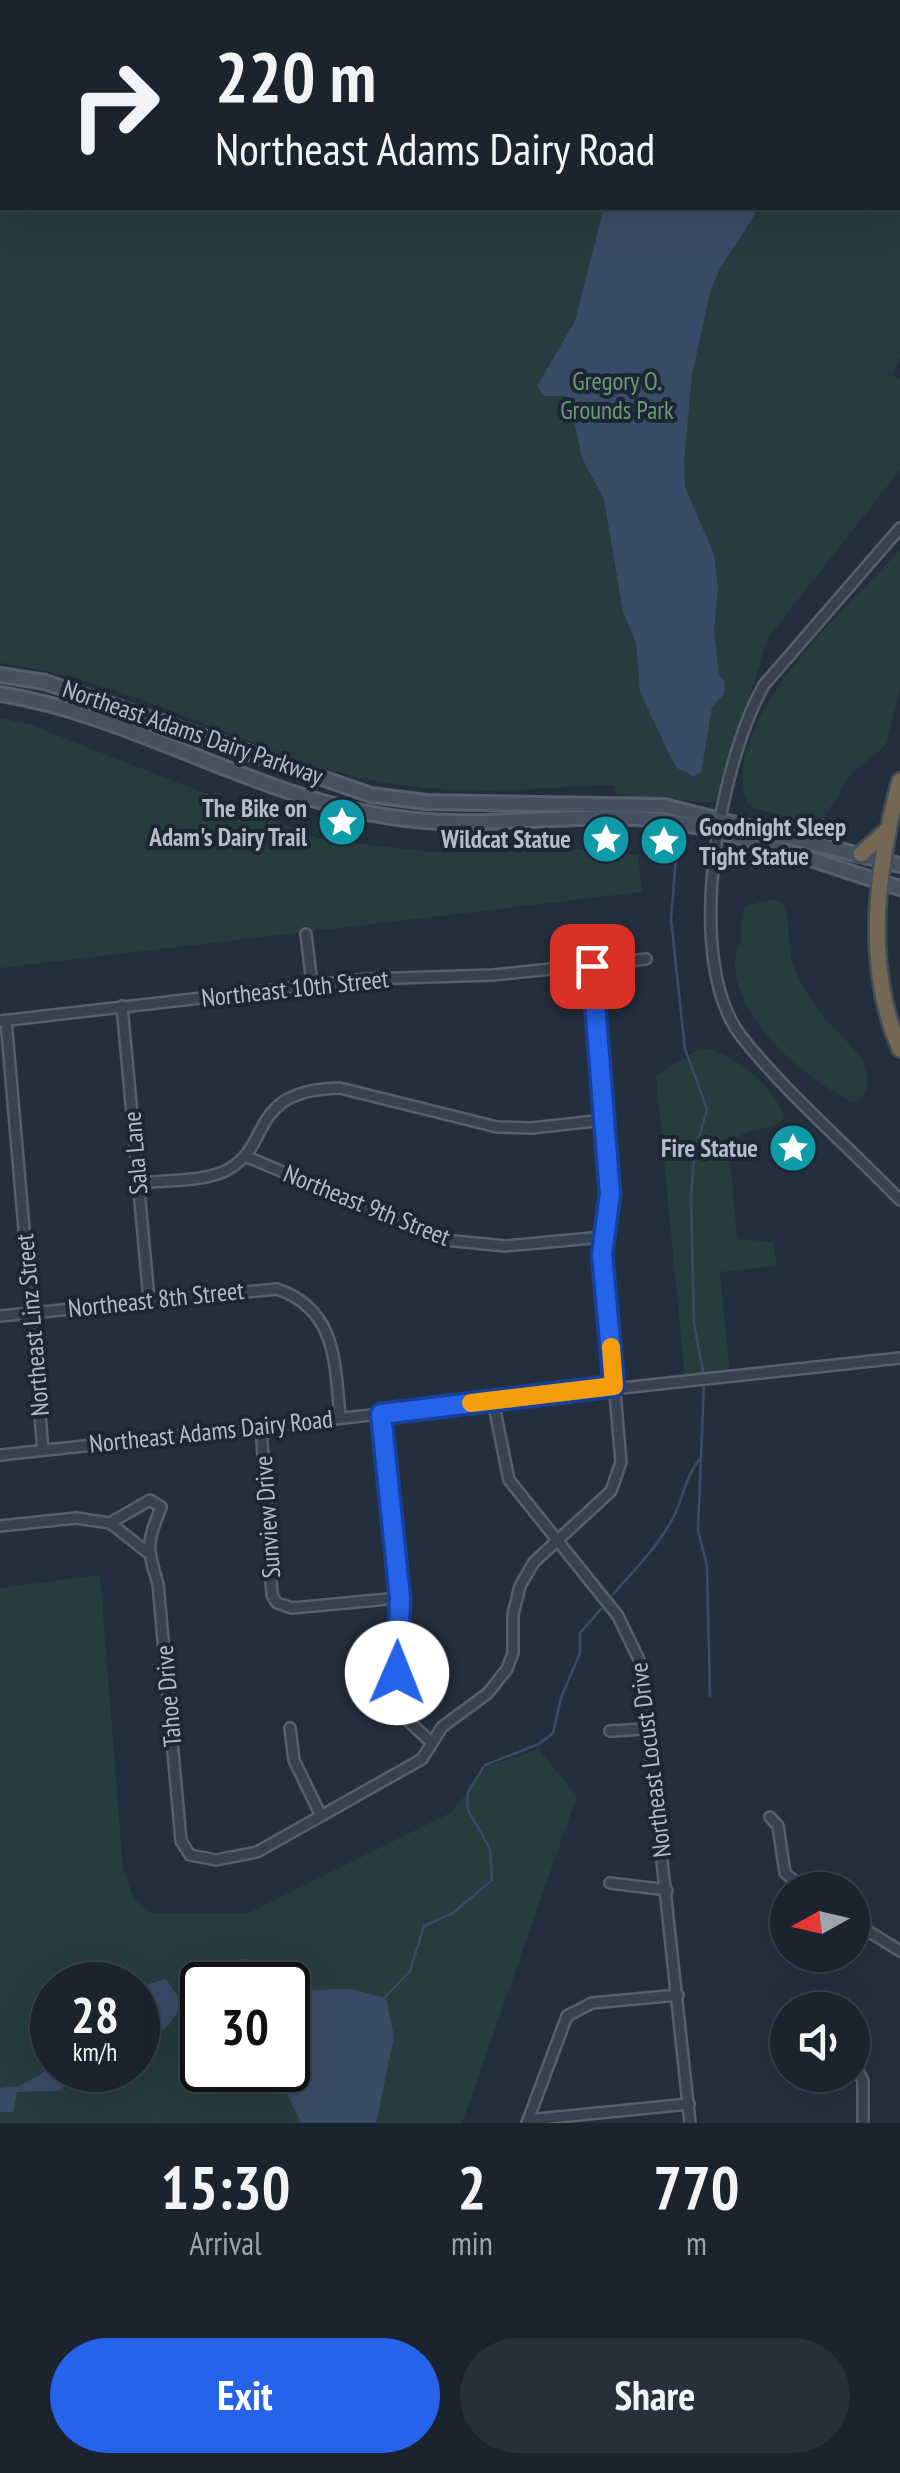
<!DOCTYPE html>
<style>
:root{--surface:#1b232e;--page:#282f3a;--text:#f1f3f6;--muted:#a0a4aa;--line:#39404a;--accent:#2563eb}
body{margin:0;font-family:"PT Sans Narrow",sans-serif;background:var(--page);color:var(--text);height:100vh;display:flex;flex-direction:column;font-size:38px;white-space:nowrap}
*{box-sizing:border-box;margin:0}
p{font-size:32px;color:var(--muted)}
.icon{flex:none;width:55px;height:55px;fill:none;stroke:currentColor;stroke-width:2;stroke-linecap:round;stroke-linejoin:round}
.map{position:relative;height:2123px;overflow:hidden}
.sheet{display:flex;flex-direction:column;background:var(--surface);flex:1}
.sheet>*{flex:none}
.top-card{position:absolute;left:0px;top:0px;width:900px;height:210px;box-shadow:0 10px 40px #0002,0 0 0 2px var(--line);background:#1b232e;color:var(--text);overflow:hidden}
.needle{width:65px;rotate:262deg}
.controls{position:absolute;left:770px;top:1872px;display:grid;gap:20px}
.controls a{display:grid;place-items:center;width:100px;height:100px;border-radius:50%;background:var(--surface);box-shadow:0 10px 40px #0002,0 0 0 2px var(--line);font-size:50px}
.speed{position:absolute;left:30px;top:1962px;display:flex;gap:20px;font-size:50px;font-weight:700;text-align:center}
.speed>*{display:grid;place-content:center;width:130px;height:130px;border-radius:50%;background:var(--surface);box-shadow:0 10px 40px #0002,0 0 0 2px var(--line);line-height:1}
.speed small{font-size:25px;font-weight:400}
.speed .limit{border:5px solid #111;border-radius:15px;background:#fff;color:#111}
.pin{position:absolute;display:grid;place-items:center;width:85px;height:85px;color:#fff;margin:-42px;border-radius:20px;box-shadow:0 5px 15px #0006}
.me{position:absolute;width:110px;margin:-55px;rotate:1deg;stroke-linejoin:round;filter:drop-shadow(0 0 8px #0008)}
.turn{display:flex;align-items:center;gap:35px;height:210px;padding:0 50px;font-size:45px}
.turn .icon{width:130px;height:130px;stroke-width:2.5}
.turn b{display:block;font-size:70px;line-height:85px}
.eta{display:flex;justify-content:space-evenly;align-items:center;height:170px;text-align:center}
.eta b{font-size:60px;font-weight:700;line-height:70px}
.button{display:flex;gap:20px;margin-top:auto;padding:20px 50px}
.button a{flex:1;height:115px;border-radius:60px;background:var(--accent);color:#fff;font-size:40px;font-weight:700;line-height:115px;text-align:center}
.button a+a{background:var(--page);color:var(--text)}
.map>svg:first-child{display:block}
.green{fill:#263c3f;fill-rule:evenodd}
.water{fill:#394c67}
.lines{fill:none;stroke-linecap:round;stroke-linejoin:round}
.stream{stroke:#394c67;stroke-width:2.5}
.street-casing{stroke:#565f6c;stroke-width:14}
.secondary-casing{stroke:#565f6c;stroke-width:18}
.highway-casing{stroke:#434c59;stroke-width:20}
.street{stroke:#38414e;stroke-width:9}
.secondary{stroke:#465061;stroke-width:12}
.highway{stroke:#746855;stroke-width:15}
.route-casing{stroke:#184099;stroke-width:25}
.route{stroke:#2563eb;stroke-width:18}
.slow{stroke:#f59e0b;stroke-width:18}
.labels{text-anchor:middle;stroke-width:8;stroke-linejoin:round;paint-order:stroke}
.park-label{font-size:25px;fill:#6b9a76;stroke:#1d2633}
.street-label{font-size:25px;fill:#b4bcc9;stroke:#1d2633}
.poi-label{font-size:25px;font-weight:bold;fill:#b4bcc9;stroke:#1d2633;text-anchor:end}
</style>
<div class="map">
<svg width="900" height="2123" viewBox="0 0 900 2123">
<rect width="100%" height="100%" fill="#242f3e"/>
<!-- green -->
<g class="green">
<path d="M0,0H900V357L892,375L900,381V470L767,639L720,797L712,803L616,794L614,785C520,789 426,799 334,771C222,737 117,678 0,663ZM2,2H898V208H2Z"/>
<path d="M900,550V689L886,745L851,774L819,826L750,807C708,730 852,602 900,550Z"/>
<path d="M0,718L31,725L321,839L430,852L570,849L638,855L642,892L0,968Z"/>
<path d="M772,899L783,903C791,922 787,938 791,957C795,977 813,1003 826,1019C845,1043 879,1061 863,1098L853,1102C806,1080 738,1023 735,966C734,955 741,945 741,936C741,924 740,917 746,906Z"/>
<path d="M710,1049C740,1059 774,1087 785,1118C768,1133 749,1125 729,1144L737,1239L773,1242L777,1266L720,1272L730,1376L685,1380L656,1075L698,1050Z"/>
<path d="M100,1575L123,1868L133,1897L152,1914H247L452,1812L489,1765L539,1750L577,1796L462,2123H0V1588ZM52,1985H138V2070H52ZM202,1985H288V2070H202Z"/>
</g>
<!-- water -->
<g class="water">
<path d="M604,208H759L720,268L710,292L692,375L684,460L685,487L714,554L718,588L714,631L719,674L725,682L724,694L712,707L701,773L693,776L677,768L671,758L640,692L636,642L623,612L604,499L582,458L571,406L564,396H544L537,386L575,321Z"/>
<path d="M242,1959L259,1961L308,1990L350,1989L386,1998L394,2037L376,2123H301L275,2070H288V1985H202V2044L189,2035L182,2005L169,2025L138,2048V1987L166,1979L180,1999L186,1984Z"/>
<path d="M52,2067L85,2070L58,2091L17,2092L13,2112H0V2088L20,2086Z"/>
</g>
<g class="lines">
<!-- stream -->
<g class="stream">
<path d="M676,857L671,919L685,1049L707,1109L694,1156L691,1197L694,1324L703,1371"/>
<path d="M704,1384L698,1530L707,1566L710,1696"/>
<path d="M613,1594C635,1570 658,1546 673,1518C683,1498 686,1475 700,1459"/>
<path d="M385,1997L410,1971L424,1926L453,1913L492,1880L490,1849L467,1808L468,1792L485,1765L539,1744L553,1733L561,1698L580,1653V1633L601,1609"/>
</g>
<!-- street casing -->
<g class="street-casing">
<g id="street">
<path d="M900,528L764,685C720,763 682,959 741,1036C783,1090 851,1149 900,1200"/>
<path d="M306,934L312,984"/>
<path d="M122,1006L149,1299"/>
<path d="M6,1020L43,1450"/>
<path d="M0,1021L367,979L493,975L646,959"/>
<path d="M245,1156L445,1240L505,1246L603,1237"/>
<path d="M138,1183C164,1180 199,1182 223,1172C275,1149 244,1090 340,1088L497,1127L532,1128L604,1120"/>
<path d="M0,1316L277,1289C337,1309 335,1364 340,1417"/>
<path d="M493,1401L509,1480L618,1616L641,1664L690,2123"/>
<path d="M381,1414L399,1598L395,1645L400,1701L405,1718L431,1742"/>
<path d="M261,1426L272,1595L277,1603L292,1608L399,1598"/>
<path d="M0,1455L900,1358"/>
<path d="M110,1523L147,1552"/>
<path d="M0,1526L76,1518L110,1523L150,1500L161,1507C147,1544 146,1545 158,1584L181,1841L190,1855L216,1860L257,1852L422,1759L442,1727L488,1693L507,1669L513,1653V1615L520,1586L534,1562L611,1491L621,1462L603,1254L610,1194L591,966"/>
<path d="M290,1728L294,1760L321,1816"/>
<path d="M610,1731L645,1729"/>
<path d="M770,1817L778,1826L785,1873L805,1890"/>
<path d="M610,1883L667,1890"/>
<path d="M852,1921L900,1951"/>
<path d="M852,2059L863,2081V2123"/>
<path d="M528,2120L689,2104"/>
<path d="M527,2123L567,2016L592,2003L678,1995"/>
</g>
</g>
<!-- secondary casing -->
<g class="secondary-casing">
<g id="secondary">
<path d="M0,675L45,682L371,795L426,802L664,806L900,865"/>
<path d="M0,694C136,716 255,797 391,817C472,830 554,814 635,818C724,823 815,863 900,888"/>
</g>
</g>
<!-- highway casing -->
<g class="highway-casing">
<g id="highway">
<path d="M900,781C877,866 863,965 900,1049"/>
<path d="M861,854L886,831"/>
</g>
</g>
<!-- street -->
<use href="#street" class="street"/>
<!-- secondary -->
<use href="#secondary" class="secondary"/>
<!-- highway -->
<use href="#highway" class="highway"/>
</g>
<g class="lines">
<!-- route casing -->
<g class="route-casing">
<path id="route" d="M397,1673L400,1598L381,1414L614,1386L602,1254L610,1194L592,966"/>
</g>
<!-- route -->
<use href="#route" class="route"/>
<!-- slow -->
<path class="slow" d="M471,1403L614,1386L611,1347"/>
</g>
<!-- icons -->
<defs>
<g id="sight-disc" transform="scale(2.5)"><circle r="9.5" fill="#0f9aa8" stroke="#1d2633"/><path d="M0-6L1.8-2.2L6-1.7L2.9 1.2L3.7 5.4L0 3.3L-3.7 5.4L-2.9 1.2L-6-1.7L-1.8-2.2Z" fill="#fff"/></g>
</defs>
<g fill-rule="evenodd">
<use href="#sight-disc" x="342" y="822"/>
<use href="#sight-disc" x="606" y="839"/>
<use href="#sight-disc" x="664" y="841"/>
<use href="#sight-disc" x="793" y="1148"/>
</g>
<g class="labels">
<!-- park labels -->
<g class="park-label">
<text x="617" y="390">Gregory O.<tspan x="617" dy="29">Grounds Park</tspan></text>
</g>
<!-- street labels -->
<g class="street-label">
<text transform="translate(193 732) rotate(19)" y="9">Northeast Adams Dairy Parkway</text>
<text transform="translate(295 988) rotate(-6)" y="9">Northeast 10th Street</text>
<text transform="translate(135 1153) rotate(-95)" y="9">Sala Lane</text>
<text transform="translate(367 1205) rotate(22)" y="9">Northeast 9th Street</text>
<text transform="translate(156 1299) rotate(-6)" y="9">Northeast 8th Street</text>
<text transform="translate(32 1325) rotate(-95)" y="9">Northeast Linz Street</text>
<text transform="translate(211 1431) rotate(-6)" y="9">Northeast Adams Dairy Road</text>
<text transform="translate(267 1517) rotate(-94)" y="9">Sunview Drive</text>
<text transform="translate(168 1696) rotate(-95)" y="9">Tahoe Drive</text>
<text transform="translate(650 1760) rotate(-97)" y="9">Northeast Locust Drive</text>
</g>
<!-- poi labels -->
<g class="poi-label">
<text x="307" y="817">The Bike on<tspan x="307" dy="29">Adam's Dairy Trail</tspan></text>
<text x="699" y="836" text-anchor="start">Goodnight Sleep<tspan x="699" dy="29">Tight Statue</tspan></text>
<text x="571" y="848">Wildcat Statue</text>
<text x="758" y="1157">Fire Statue</text>
</g>
</g>
</svg>
<div class="controls">
<a><svg class="needle" viewBox="-14 -14 28 28"><path d="M0-13l5 13h-10z" fill="#e53935"/><path d="M0 13l5-13h-10z" fill="#a0a4aa"/></svg></a>
<a><svg class="icon" aria-label="sound" viewBox="0 0 24 24"><path d="M4 9h4l5-4v14l-5-4H4zM17 9q2 3 0 6"/></svg></a>
</div>
<div class="speed"><div>28<small>km/h</small></div><div class="limit">30</div></div>
<div class="pin" style="left:592px;top:966px;background:#d93025"><svg class="icon" aria-label="arrive" viewBox="0 0 24 24"><path d="M6 21V4h12l-3 4 3 4H6"/></svg></div>
<svg class="me" style="left:397px;top:1673px" viewBox="-20 -20 40 40"><circle r="19" fill="#fff"/><path d="M0-13L10 11 0 6-10 11z" fill="#2563eb"/></svg>
<div class="top-card">
<div class="turn"><svg class="icon" aria-label="right" viewBox="0 0 24 24"><path d="M7 20v-9h11M14 6l5 5-5 5"/></svg><div><b>220 m</b>Northeast Adams Dairy Road</div></div>
</div>
</div>
<section class="sheet">
<div class="eta">
<div><b>15:30</b><p>Arrival</p></div>
<div><b>2</b><p>min</p></div>
<div><b>770</b><p>m</p></div>
</div>
<div class="button"><a>Exit</a><a>Share</a></div>
</section>
